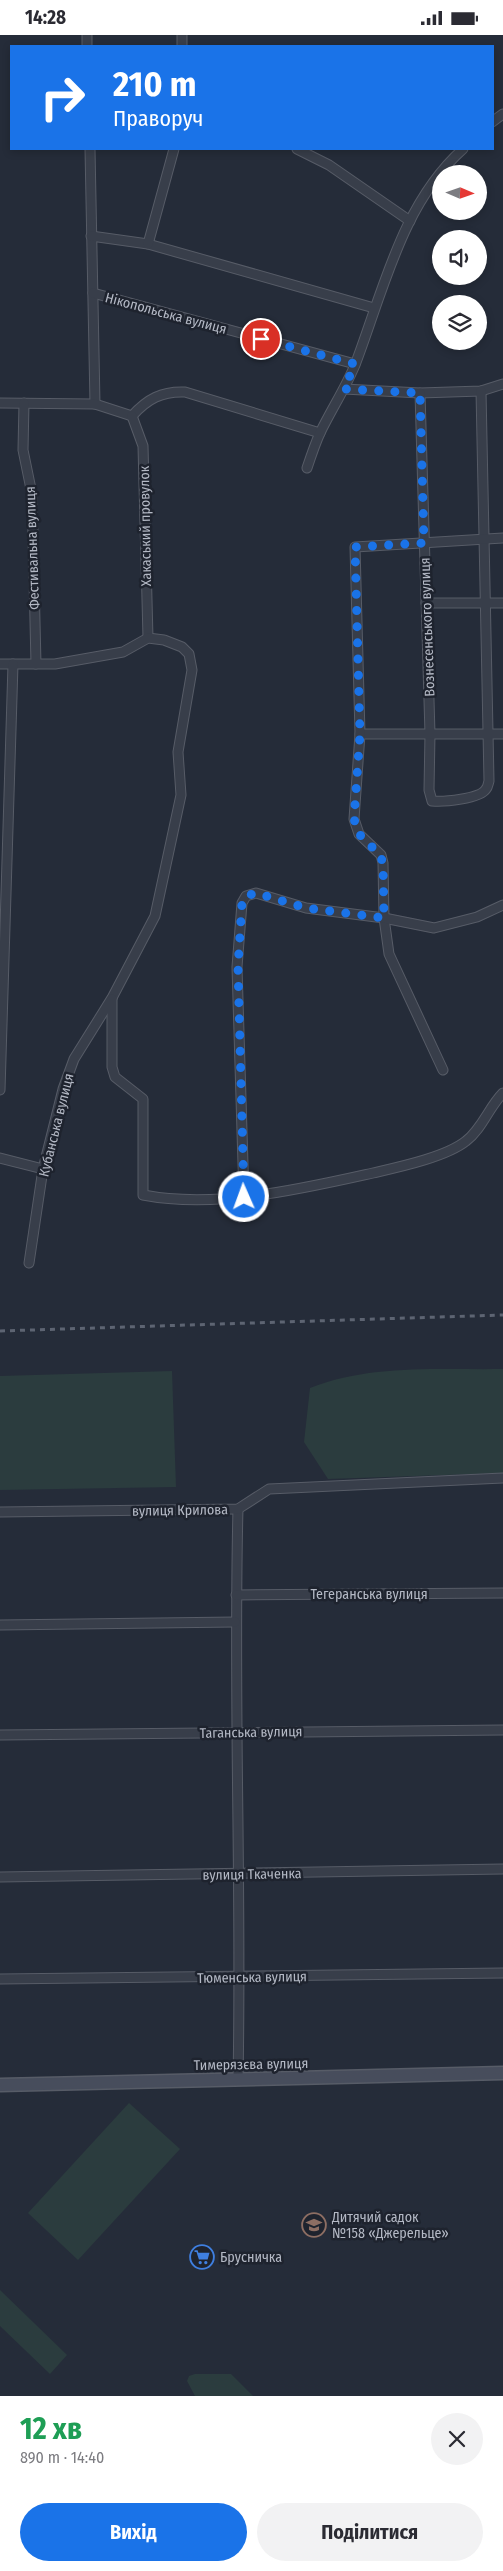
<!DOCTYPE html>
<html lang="uk">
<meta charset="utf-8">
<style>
:root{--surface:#fff;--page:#f2f2f3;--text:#2b2b33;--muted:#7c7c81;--accent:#1a73e8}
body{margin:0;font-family:"Fira Sans Condensed",sans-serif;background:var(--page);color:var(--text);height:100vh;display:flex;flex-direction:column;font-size:19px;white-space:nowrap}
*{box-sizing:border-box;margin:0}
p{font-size:16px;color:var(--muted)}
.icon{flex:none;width:28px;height:28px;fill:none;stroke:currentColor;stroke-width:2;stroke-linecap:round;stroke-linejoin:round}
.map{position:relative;height:2361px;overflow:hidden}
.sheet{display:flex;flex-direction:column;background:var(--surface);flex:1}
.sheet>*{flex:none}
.hud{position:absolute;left:10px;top:10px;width:484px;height:105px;border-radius:0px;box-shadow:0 2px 8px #0003;background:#1a73e8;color:#fff;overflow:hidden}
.needle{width:32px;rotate:92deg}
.fabs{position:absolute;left:432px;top:130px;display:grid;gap:10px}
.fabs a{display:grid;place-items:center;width:55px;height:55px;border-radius:50%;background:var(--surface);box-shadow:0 2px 8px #0003;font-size:25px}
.pin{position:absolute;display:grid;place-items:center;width:42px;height:42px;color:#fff;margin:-21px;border:2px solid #fff;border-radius:50%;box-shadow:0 1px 5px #0007}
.me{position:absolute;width:55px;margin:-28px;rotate:358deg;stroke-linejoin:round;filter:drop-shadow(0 0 4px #0008)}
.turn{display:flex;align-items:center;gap:18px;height:105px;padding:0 20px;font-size:22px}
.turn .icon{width:65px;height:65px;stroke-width:2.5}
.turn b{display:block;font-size:35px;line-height:42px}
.round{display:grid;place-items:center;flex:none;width:52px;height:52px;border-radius:26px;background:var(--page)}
.head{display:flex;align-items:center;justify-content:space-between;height:85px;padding:0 20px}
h1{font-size:30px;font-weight:700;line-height:38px;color:#1e9e55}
.button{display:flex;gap:10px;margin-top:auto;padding:10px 20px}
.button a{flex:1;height:58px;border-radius:30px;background:var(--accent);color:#fff;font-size:20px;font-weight:700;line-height:58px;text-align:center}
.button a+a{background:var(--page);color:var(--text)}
.status{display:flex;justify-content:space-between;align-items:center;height:35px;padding:0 25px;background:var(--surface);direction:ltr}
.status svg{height:14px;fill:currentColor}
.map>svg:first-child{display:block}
.green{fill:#2b3c3e}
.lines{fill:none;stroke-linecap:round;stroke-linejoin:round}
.street-casing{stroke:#575c67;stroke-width:11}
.secondary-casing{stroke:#575c67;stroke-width:15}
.street{stroke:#383e4a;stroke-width:9}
.secondary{stroke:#474d5c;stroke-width:12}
.rail{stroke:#5d6472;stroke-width:3;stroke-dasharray:5 5;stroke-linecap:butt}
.route{stroke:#1a73e8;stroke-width:9;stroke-dasharray:0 16.2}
.labels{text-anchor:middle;stroke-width:5;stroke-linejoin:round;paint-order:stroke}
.street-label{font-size:14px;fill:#b4b9c5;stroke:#1e232e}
.poi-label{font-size:14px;fill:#b4b9c5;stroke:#1e232e;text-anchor:start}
</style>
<div class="status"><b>14:28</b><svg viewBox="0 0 49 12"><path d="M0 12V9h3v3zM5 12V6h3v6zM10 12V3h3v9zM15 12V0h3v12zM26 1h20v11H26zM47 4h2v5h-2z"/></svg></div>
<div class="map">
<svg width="503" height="2361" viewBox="0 0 503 2361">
<rect width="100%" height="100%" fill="#252c39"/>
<!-- green -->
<g class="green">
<path d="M503,1334V1438L328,1444L304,1407L310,1353C371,1329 438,1335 503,1334Z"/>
<path d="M172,1336L176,1452L0,1455V1341Z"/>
<path d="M129,2068L180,2114L78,2225L28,2178Z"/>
<path d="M0,2255L67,2320L50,2339L0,2291Z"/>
<path d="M195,2339H231L253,2361H195L187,2346L189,2341Z"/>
</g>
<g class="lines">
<!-- street casing -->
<g class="street-casing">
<g id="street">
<path d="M87,0V11"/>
<path d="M182,0V11"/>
<path d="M492,87L503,79"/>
<path d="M90,114L95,369"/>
<path d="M297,114L329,130L410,186"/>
<path d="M91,201L148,209L374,273"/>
<path d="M148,209L174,114"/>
<path d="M93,258L355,329"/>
<path d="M344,354L420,358L481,356L503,349"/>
<path d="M420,358L430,699L429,755L432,766C443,767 480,764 486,754C488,752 488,749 489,746L481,356"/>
<path d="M0,368L95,369L132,381C147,364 162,356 185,357L320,398"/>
<path d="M24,368L23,415L32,459L36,629"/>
<path d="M132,381L143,411L148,603"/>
<path d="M307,433C311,421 315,409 320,398C331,375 345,354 355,330C383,257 402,168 463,114"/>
<path d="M426,568H503"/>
<path d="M0,629H55L123,617L148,603L164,605L182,612L189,619L192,635L178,717L181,760L155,881L112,963L74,1024L63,1054L43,1134L29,1228"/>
<path d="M360,699H503"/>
<path d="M112,964V1032L115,1042L143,1064V1160C216,1174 301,1154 373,1138C399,1132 446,1122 466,1106C482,1094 489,1072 503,1058"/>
<path d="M443,1035L389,919L384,883L383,828L381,820L359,799L354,784L360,699L355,512L503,503"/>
<path d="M0,1055L13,629"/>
<path d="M0,1123L43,1134"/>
<path d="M244,1162L237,932L242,868L246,861L256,858L306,873L384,883L434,893L477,882L503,870"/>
<path d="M238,1474C233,1664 242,1854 238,2044"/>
<path d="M0,1477L238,1474L269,1454L503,1443"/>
<path d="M236,1560L503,1558"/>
<path d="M0,1590L235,1587"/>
<path d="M0,1700L503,1695"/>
<path d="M0,1842L503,1834"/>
<path d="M0,1944L503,1938"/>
</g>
</g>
<!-- secondary casing -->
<g class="secondary-casing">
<path id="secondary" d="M0,2050L503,2038"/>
</g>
<!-- street -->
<use href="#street" class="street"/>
<!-- secondary -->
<use href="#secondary" class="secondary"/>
<!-- rail -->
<path class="rail" d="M0,1296L503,1280"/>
</g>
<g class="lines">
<!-- route -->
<path class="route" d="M244,1162L238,932L242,868L246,861L256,858L306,873L384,883L383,828L380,820L359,799L354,784L360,699L355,512L424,508L420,358L344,354L355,329L261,304"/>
</g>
<!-- icons -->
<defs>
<g id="school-ring" transform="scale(1.25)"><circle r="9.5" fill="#1e232e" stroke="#8d6e63" stroke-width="1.5"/><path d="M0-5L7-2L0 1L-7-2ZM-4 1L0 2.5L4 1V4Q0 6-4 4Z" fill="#8d6e63"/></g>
<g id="supermarket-ring" transform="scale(1.25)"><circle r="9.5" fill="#1e232e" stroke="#3f7fe0" stroke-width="1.5"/><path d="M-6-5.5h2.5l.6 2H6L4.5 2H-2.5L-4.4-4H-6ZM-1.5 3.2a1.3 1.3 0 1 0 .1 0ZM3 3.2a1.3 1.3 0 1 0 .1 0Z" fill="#3f7fe0"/></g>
</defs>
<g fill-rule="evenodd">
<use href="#school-ring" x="314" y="2190"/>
<use href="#supermarket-ring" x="202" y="2222"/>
</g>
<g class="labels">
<!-- street labels -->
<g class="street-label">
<text transform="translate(166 278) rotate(15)" y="5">Нікопольська вулиця</text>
<text transform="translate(145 491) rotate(-91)" y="5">Хакаський провулок</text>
<text transform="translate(32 513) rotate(-92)" y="5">Фестивальна вулиця</text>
<text transform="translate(427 592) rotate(-92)" y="5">Вознесенського вулиця</text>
<text transform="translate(56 1090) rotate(-76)" y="5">Кубанська вулиця</text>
<text transform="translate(180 1475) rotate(-1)" y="5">вулиця Крилова</text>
<text x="369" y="1564">Тегеранська вулиця</text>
<text transform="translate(251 1697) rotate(-1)" y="5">Таганська вулиця</text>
<text transform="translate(252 1839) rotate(-1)" y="5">вулиця Ткаченка</text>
<text transform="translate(252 1942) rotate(-1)" y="5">Тюменська вулиця</text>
<text transform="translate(251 2029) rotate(-1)" y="5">Тимерязєва вулиця</text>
</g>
<!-- poi labels -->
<g class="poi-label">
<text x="332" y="2187">Дитячий садок<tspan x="332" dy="16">№158 «Джерельце»</tspan></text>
<text x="220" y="2227">Брусничка</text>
</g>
</g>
</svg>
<div class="fabs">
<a><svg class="needle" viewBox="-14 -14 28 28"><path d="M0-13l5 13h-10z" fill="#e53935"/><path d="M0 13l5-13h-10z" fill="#7c7c81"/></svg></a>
<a><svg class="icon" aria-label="sound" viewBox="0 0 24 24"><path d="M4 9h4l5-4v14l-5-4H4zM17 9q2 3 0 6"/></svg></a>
<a><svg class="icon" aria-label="layers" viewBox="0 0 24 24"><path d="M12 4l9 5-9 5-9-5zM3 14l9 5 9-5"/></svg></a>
</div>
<div class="pin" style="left:261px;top:304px;background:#d93025"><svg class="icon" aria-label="arrive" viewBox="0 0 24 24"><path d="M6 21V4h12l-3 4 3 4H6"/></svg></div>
<svg class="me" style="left:244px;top:1162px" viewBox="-20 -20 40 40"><circle r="17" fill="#1a73e8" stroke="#fff" stroke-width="3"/><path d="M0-11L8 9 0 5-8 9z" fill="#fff"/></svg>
<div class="hud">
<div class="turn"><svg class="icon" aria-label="right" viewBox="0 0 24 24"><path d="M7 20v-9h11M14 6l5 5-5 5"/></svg><div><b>210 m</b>Праворуч</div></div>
</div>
</div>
<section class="sheet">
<div class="head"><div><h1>12 хв</h1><p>890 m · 14:40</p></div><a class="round"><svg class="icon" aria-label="close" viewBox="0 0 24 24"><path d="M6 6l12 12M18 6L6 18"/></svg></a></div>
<div class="button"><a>Вихід</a><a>Поділитися</a></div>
</section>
